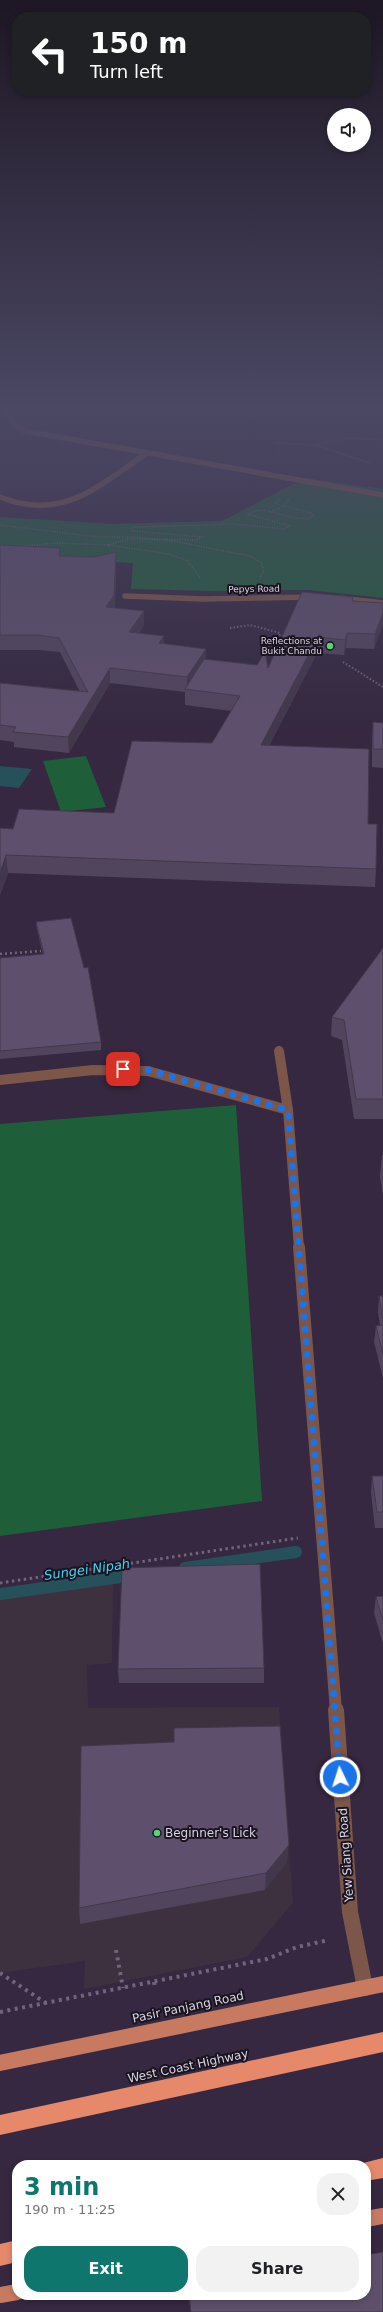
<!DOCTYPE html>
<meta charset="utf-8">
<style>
:root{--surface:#fff;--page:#f2f2f2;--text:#202124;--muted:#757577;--accent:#0f766e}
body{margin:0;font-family:"DejaVu Sans",sans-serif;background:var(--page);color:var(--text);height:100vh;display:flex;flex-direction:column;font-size:15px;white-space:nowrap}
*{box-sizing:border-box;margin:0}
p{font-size:13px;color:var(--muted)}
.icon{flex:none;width:22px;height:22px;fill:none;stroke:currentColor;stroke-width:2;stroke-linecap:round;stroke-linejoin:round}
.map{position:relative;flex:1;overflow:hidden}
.side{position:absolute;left:12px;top:2160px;width:359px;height:140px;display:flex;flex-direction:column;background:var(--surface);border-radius:16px;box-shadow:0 2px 6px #0003}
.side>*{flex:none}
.top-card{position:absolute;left:12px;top:12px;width:359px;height:84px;border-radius:16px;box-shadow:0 2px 6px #0003;background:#202124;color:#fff;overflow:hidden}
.fabs{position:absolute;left:327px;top:108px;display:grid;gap:8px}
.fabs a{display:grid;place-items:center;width:44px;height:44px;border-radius:50%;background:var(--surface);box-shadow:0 2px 6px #0003;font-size:20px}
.pin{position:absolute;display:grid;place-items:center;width:34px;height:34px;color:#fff;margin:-17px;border-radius:8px;box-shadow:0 2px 6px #0006}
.me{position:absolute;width:44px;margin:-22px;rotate:356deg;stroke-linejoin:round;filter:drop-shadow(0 0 3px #0008)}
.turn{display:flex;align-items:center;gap:14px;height:84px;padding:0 12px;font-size:18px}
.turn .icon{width:52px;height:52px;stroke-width:2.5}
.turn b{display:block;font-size:28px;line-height:34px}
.round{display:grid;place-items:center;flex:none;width:42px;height:42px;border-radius:16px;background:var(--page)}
.head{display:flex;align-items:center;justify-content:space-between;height:68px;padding:0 12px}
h1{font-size:24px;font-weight:600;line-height:30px;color:var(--accent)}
.button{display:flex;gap:8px;margin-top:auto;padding:8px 12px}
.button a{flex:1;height:46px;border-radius:16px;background:var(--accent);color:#fff;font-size:16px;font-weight:600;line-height:46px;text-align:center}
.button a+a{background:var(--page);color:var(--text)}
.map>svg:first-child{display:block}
.commercial{fill:#3d313f}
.green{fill:#1e5f39}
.water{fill:#26505a}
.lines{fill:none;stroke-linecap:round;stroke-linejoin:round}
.stream{stroke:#26505a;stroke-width:12}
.path-far4{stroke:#70657a;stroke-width:1.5;stroke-dasharray:1 1.5;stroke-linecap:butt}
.path-far3{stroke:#70657a;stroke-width:2;stroke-dasharray:1.5 2;stroke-linecap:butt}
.path-far2{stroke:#70657a;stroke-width:2.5;stroke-dasharray:2 3;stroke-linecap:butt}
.path-far1{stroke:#70657a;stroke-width:3;stroke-dasharray:2.5 3.5;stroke-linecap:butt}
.path{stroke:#70657a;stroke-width:4;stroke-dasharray:3 4.5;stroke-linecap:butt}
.lane-far1{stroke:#7c5649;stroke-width:5.5}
.lane{stroke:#7c5649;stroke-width:10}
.street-far3{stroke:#7c5649;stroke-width:5.5}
.street-far2{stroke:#7c5649;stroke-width:10}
.street-far1{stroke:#7c5649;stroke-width:12}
.street{stroke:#7c5649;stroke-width:16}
.primary{stroke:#c87a61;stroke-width:16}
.highway{fill:#e6886a;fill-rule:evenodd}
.path-bridge{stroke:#70657a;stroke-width:1.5;stroke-dasharray:1 1.5;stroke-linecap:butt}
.wall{fill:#51455d}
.shaded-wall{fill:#42384c}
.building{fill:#5e506c;stroke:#42384c}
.route{stroke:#1a73e8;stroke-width:7;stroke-dasharray:0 12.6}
.poi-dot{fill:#53d673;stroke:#19141f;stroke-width:1.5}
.labels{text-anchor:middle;stroke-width:4;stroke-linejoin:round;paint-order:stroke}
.far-street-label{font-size:9px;fill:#dad3e3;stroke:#19141f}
.far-poi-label{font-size:9px;fill:#dad3e3;stroke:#19141f;text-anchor:end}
.near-poi-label{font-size:12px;fill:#dad3e3;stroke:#19141f;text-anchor:start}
.near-street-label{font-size:12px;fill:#dad3e3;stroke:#19141f}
.near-water-label{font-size:13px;font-style:italic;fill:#49d1f0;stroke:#19141f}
</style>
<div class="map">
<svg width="383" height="2312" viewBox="0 0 383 2312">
<rect width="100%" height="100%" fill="#352840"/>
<!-- commercial -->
<path class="commercial" d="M113,1580L112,1663L87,1665L88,1708L279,1707L293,1903L247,1957L84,1989L85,1961L0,1973V1596Z"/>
<!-- green -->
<g class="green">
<path d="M305,478L383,489V598L309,590L212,591L131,589L133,563L0,555V517L113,524L222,521Z"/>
<path d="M86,756L106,807L61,812L43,761Z"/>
<path d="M236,1105L262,1501L0,1536V1124Z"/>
</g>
<!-- water -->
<path class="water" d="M0,766L32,769L19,788L0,786Z"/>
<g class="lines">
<!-- stream -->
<g class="stream">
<path d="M185,1568L296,1552"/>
<path d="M0,1594L135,1575"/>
</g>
<!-- path-far4 -->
<g class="path-far4">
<path d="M276,443L315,445"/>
<path d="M277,455L280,451"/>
<path d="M370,463L315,445L349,438L383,440"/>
<path d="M270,512L283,507L290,498"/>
<path d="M108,545L128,539L197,540L202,537L132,531L131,529L134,527L233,524L285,529L289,526L248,514C269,502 292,526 314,516L311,513L274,503L281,499"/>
<path d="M22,546L57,543L108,545L169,554L188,561L200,578"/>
<path d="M260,577L264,571"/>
</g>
<!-- path-far3 -->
<g class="path-far3">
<path d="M230,628L250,625L280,633L279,641"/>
<path d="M343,662L383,687"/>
</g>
<!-- path-far2 -->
<path class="path-far2" d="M0,954L41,951"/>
<!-- path-far1 -->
<path class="path-far1" d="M0,1583L298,1538"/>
<!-- path -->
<g class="path">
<path d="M116,1950L123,1988"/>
<path d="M0,1973L46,2003"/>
<path d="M154,1982L155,1988"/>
<path d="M0,2012L267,1959L297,1947L329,1940"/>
</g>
<!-- lane-far1 -->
<g class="lane-far1">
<path d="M4,407L14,425L25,431L383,495"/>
<path d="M0,497C63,522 98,486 147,453"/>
</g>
<!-- lane -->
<path class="lane" d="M0,1080L93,1070L148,1071L288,1110"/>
<!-- street-far3 -->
<g class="street-far3">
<path d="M125,596L203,599L313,597"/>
<path d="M340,598L383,603"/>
</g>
<!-- street-far2 -->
<path class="street-far2" d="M279,1051L288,1110L299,1248"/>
<!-- street-far1 -->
<path class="street-far1" d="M299,1247L336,1711"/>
<!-- street -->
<path class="street" d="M336,1710L350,1912L365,1988"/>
<!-- primary -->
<g class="primary">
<path d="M0,2063L383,1984"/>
<path d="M366,2219L383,2216"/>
<path d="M0,2295L17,2292"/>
</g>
<!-- highway -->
<g class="highway">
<path d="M383,2032V2052L0,2135V2115Z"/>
<path d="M383,2158V2178L366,2181V2165L359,2164Z"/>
<path d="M17,2240V2262L0,2266V2244Z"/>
</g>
<!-- path-bridge -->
<path class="path-bridge" d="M0,525L98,537H134L173,541L250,556L261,563L264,571"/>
</g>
<!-- wall -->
<g class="wall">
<path d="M0,545L60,548L61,556L116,565L115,608L144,611V625L139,633L164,644L206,659L268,668L353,601L383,603L374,649L346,648L344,655L317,653L269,746L368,824L376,869L375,887L8,873L0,895V828L13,829L114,813L212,743L231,711L185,705V692L110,683L69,753L14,747V742L0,740V683L80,692L60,652L39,650H0Z"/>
<path d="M373,722L383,723V768L372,767V740Z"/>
<path d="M36,922L101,1042V1050L0,1059V958L43,954L37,930Z"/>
<path d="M383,948V1119H354L342,1040L331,1036L332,1017Z"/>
<path d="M382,1155H383V1196L380,1176Z"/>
<path d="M379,1296H383V1378L374,1342L376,1326L380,1325L378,1312Z"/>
<path d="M372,1476H383V1528H375L371,1493Z"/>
<path d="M383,1596V1644L374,1613L376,1597Z"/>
<path d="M264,1668V1683H119L118,1669Z"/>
<path d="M287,1861L265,1890L80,1924L79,1908Z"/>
<path d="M188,2295H366L383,2312H191Z"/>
</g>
<!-- shaded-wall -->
<g class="shaded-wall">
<path d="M116,552V565L115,609L106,607Z"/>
<path d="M144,611V625L129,647V632Z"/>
<path d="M383,613V625L374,649L375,634Z"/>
<path d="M347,633L346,648L344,655L345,640Z"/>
<path d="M164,636V651L159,643Z"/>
<path d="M318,637L317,653L261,762V745Z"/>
<path d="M206,649V663L187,689V677Z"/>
<path d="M110,668V683L69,753L68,737Z"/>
<path d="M6,855L8,873L0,895V873Z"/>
<path d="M289,1845L287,1861L265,1890L266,1873Z"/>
</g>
<!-- building -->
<g class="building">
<path d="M0,545L60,548L59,556L94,557L116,552L114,595L106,607L144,611L129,632L164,636L159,643L206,649L187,677L110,668L68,737L13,732L16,727L0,725V683L88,692L59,638L38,635H0Z"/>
<path d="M302,592L353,597L352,601L383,603V613L375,634L347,633L345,640L318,637L261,745L369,749L368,824H377L376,869L6,855L0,873V828L13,829L19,809L114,813L132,741L212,743L240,696L185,689L204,659L257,665L265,652L268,668Z"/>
<path d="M373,722L383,723V749H373Z"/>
<path d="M71,918L84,968L88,967L101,1042L0,1051V958L44,954L36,922Z"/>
<path d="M383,948V1099H356L344,1020L332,1017Z"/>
<path d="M379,1296H383V1319Z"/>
<path d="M383,1325V1354L376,1326Z"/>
<path d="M372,1476H383V1512H377Z"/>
<path d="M260,1564L264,1668L118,1669L122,1568Z"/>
<path d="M383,1596V1621L376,1597Z"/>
<path d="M280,1726L289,1845L266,1873L79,1908L81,1746L174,1742V1728Z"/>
<path d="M383,2252V2312H191L189,2295H366V2255Z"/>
</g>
<!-- sky -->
<linearGradient id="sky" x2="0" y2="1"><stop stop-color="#1d1623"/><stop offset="0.56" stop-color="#4b4864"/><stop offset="1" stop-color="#4b4864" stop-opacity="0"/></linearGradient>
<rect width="383" height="731" fill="url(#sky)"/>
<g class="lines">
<!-- route -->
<path class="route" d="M123,1069L148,1070L288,1110L340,1777"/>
</g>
<!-- markers -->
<g class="poi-dot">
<circle cx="330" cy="646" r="4"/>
<circle cx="157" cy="1833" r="4"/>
</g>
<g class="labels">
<!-- far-street labels -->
<g class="far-street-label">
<text transform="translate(254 589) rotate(-1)" y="3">Pepys Road</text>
</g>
<!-- far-poi labels -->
<g class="far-poi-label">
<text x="322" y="644">Reflections at<tspan x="322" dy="10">Bukit Chandu</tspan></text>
</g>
<!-- near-poi labels -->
<g class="near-poi-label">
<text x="165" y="1837">Beginner's Lick</text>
</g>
<!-- near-street labels -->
<g class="near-street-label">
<text transform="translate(346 1855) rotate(-94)" y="4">Yew Siang Road</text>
<text transform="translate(188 2007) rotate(-12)" y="4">Pasir Panjang Road</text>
<text transform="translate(188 2066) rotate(-12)" y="4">West Coast Highway</text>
</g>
<!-- near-water labels -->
<g class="near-water-label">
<text transform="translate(87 1569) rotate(-8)" y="5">Sungei Nipah</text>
</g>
</g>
</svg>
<div class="fabs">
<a><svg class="icon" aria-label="sound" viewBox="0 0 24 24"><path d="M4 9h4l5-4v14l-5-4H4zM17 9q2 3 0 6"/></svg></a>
</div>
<div class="pin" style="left:123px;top:1069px;background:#d93025"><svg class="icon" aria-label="arrive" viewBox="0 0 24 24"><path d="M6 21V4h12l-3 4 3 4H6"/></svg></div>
<svg class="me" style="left:340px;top:1777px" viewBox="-20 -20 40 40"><circle r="17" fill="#1a73e8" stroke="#fff" stroke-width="3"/><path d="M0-11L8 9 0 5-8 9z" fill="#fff"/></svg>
<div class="top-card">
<div class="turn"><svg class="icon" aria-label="left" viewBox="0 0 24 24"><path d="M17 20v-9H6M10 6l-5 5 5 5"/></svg><div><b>150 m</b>Turn left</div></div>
</div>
<section class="side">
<div class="head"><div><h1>3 min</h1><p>190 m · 11:25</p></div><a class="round"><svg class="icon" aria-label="close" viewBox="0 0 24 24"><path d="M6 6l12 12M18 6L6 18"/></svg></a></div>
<div class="button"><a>Exit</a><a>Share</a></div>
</section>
</div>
